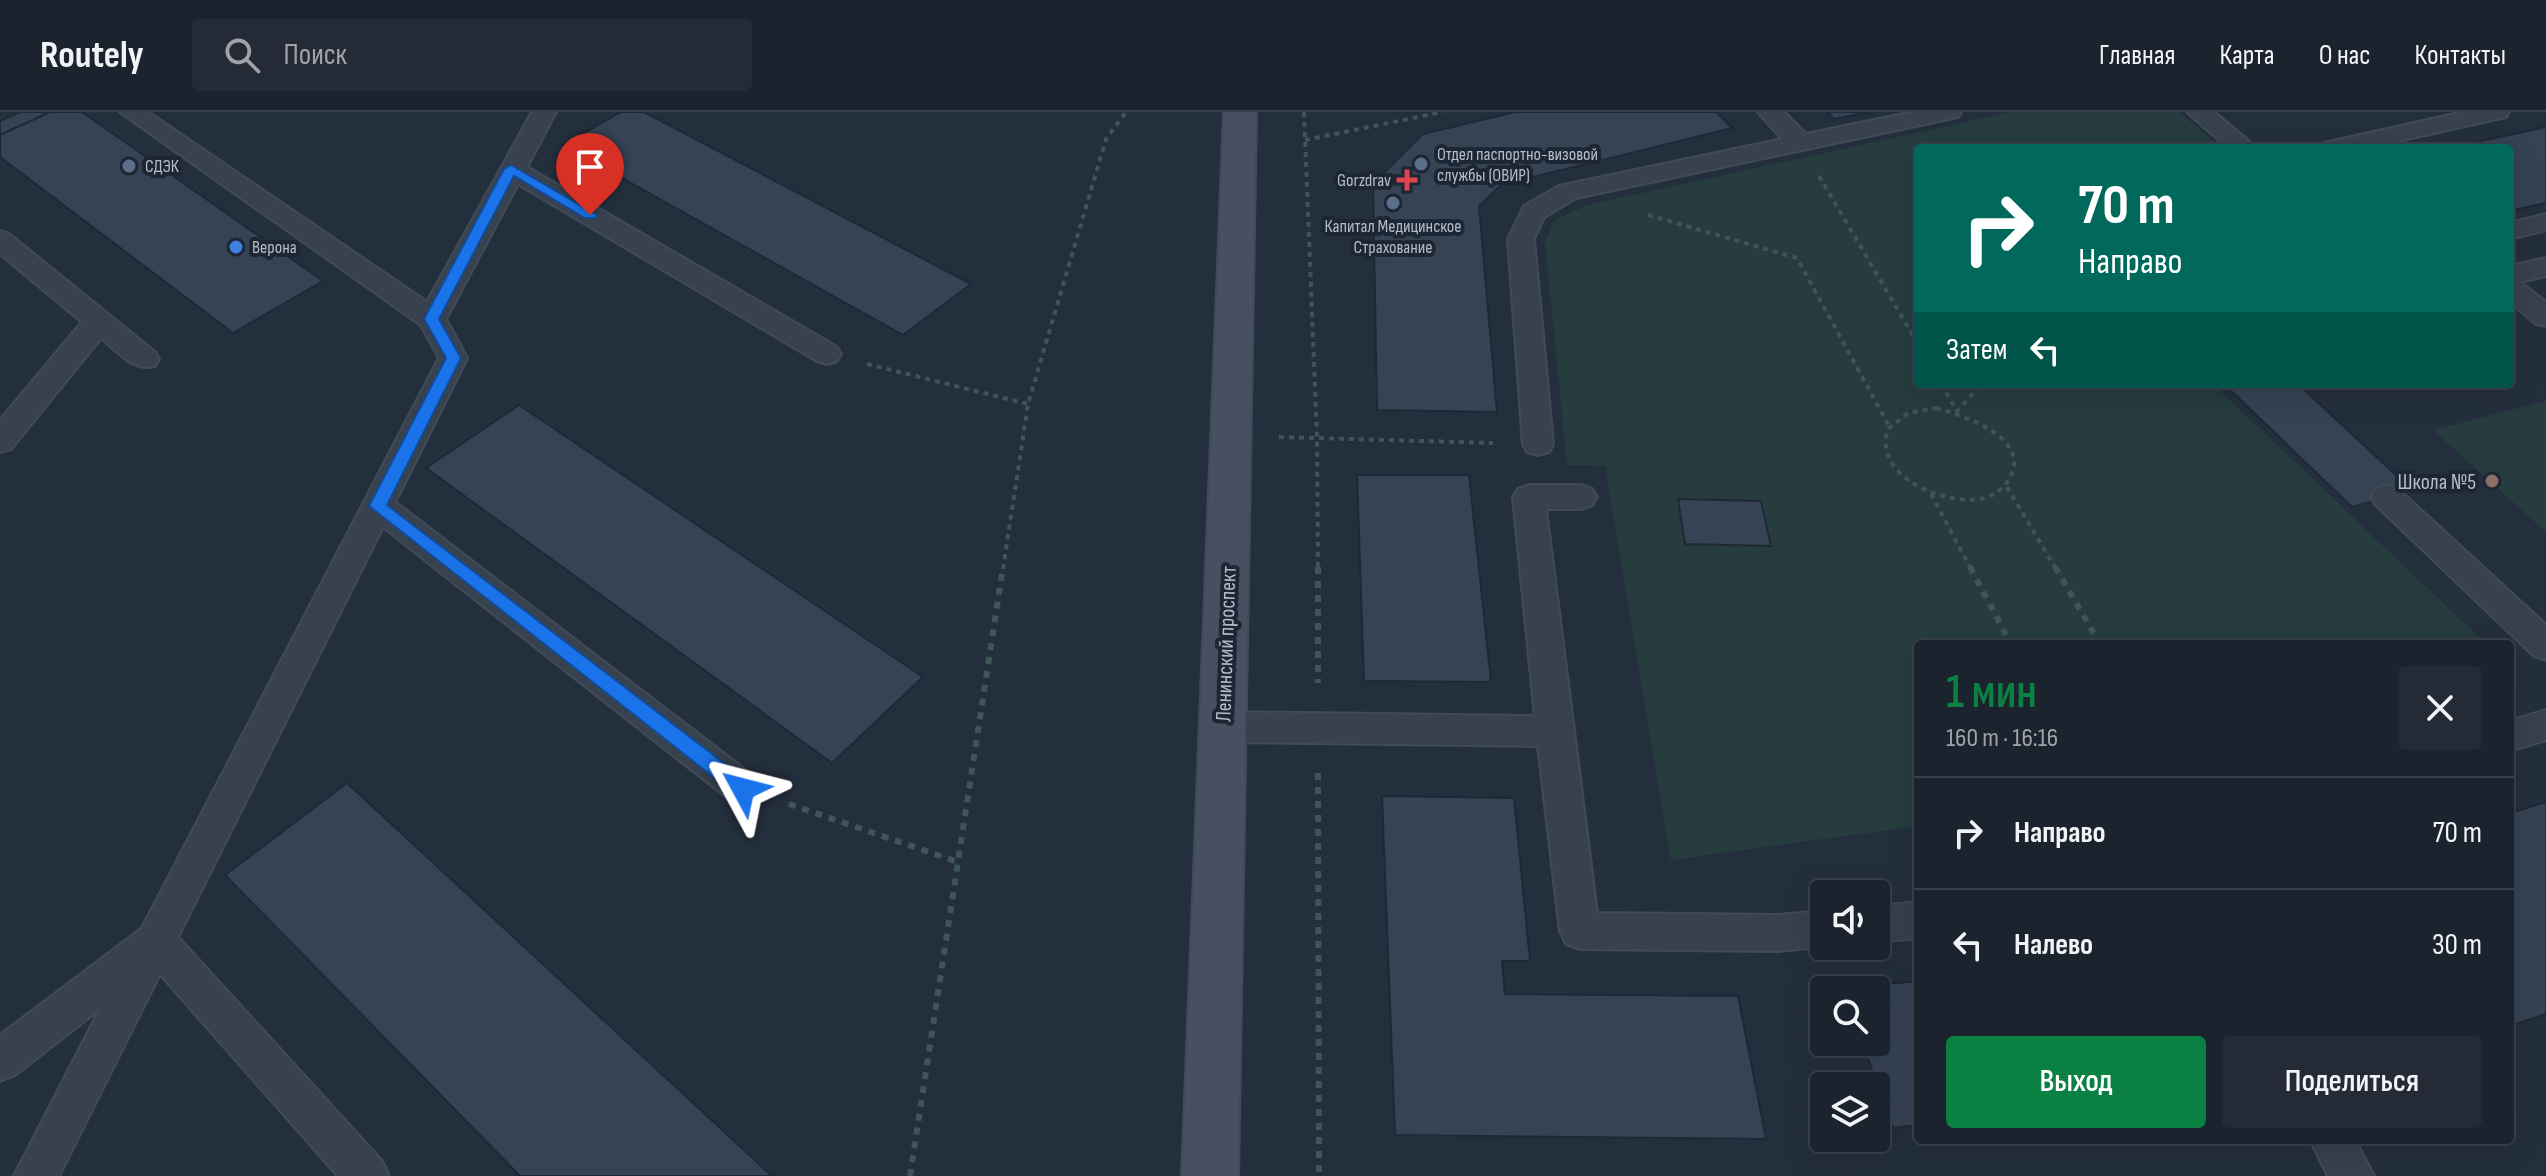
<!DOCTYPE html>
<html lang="ru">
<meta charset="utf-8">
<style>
:root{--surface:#1b232e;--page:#242b36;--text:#f1f3f6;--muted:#a0a4aa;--line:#39404a;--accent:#0b8043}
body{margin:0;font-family:"Sofia Sans Condensed",sans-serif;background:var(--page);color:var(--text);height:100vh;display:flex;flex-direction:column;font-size:30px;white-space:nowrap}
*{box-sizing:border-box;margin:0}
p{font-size:26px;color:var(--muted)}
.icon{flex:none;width:44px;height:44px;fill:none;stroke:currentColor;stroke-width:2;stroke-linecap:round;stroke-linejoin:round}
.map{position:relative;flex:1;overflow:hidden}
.side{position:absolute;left:1914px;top:528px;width:600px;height:504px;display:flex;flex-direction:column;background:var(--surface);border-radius:8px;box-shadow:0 8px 32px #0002,0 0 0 2px var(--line)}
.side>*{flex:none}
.top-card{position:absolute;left:1914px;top:32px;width:600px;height:244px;border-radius:8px;box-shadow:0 8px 32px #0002,0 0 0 2px var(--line);background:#00695c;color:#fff;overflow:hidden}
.buttons{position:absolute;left:1810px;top:768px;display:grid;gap:16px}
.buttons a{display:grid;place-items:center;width:80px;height:80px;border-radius:8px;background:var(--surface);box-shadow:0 8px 32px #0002,0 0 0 2px var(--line);font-size:40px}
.pin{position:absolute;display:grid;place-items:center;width:68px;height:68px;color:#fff;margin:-82px -34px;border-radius:50% 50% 50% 0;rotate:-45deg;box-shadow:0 0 8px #0007}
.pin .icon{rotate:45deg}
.me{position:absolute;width:88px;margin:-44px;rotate:308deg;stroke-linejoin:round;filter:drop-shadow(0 0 6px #0008)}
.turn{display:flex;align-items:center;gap:28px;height:168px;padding:0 32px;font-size:36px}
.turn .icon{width:104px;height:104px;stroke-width:2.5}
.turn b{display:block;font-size:56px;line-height:68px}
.then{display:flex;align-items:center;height:76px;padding:0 32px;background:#0003;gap:16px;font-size:30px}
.round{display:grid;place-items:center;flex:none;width:84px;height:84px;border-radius:8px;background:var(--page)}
.headline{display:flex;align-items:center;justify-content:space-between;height:136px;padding:0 32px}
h1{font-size:48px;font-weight:600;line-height:60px;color:var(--accent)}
.action{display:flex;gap:16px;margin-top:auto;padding:16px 32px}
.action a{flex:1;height:92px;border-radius:8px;background:var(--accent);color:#fff;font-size:32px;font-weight:600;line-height:92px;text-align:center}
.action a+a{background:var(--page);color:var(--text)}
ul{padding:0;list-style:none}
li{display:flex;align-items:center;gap:24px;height:112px;padding:0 32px;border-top:2px solid var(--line)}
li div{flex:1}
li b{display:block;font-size:30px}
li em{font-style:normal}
header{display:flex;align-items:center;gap:48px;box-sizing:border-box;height:112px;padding:0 40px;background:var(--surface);border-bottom:2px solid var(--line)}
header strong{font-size:38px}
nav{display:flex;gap:44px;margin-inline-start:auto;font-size:28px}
.search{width:560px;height:72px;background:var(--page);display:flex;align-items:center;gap:20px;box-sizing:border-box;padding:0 28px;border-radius:8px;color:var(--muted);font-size:30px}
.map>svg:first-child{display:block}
.green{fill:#263c3f}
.building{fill:#364354;stroke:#1f2835;stroke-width:2}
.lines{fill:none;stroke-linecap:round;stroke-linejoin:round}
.lane-casing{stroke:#414a57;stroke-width:4}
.secondary-casing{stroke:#414a57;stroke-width:4}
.path-far1{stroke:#3f5557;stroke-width:4;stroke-dasharray:5 5;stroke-linecap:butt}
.path{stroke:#3f5557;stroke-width:6;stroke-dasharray:7 7;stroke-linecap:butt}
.lane{fill:#38414e;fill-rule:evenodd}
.secondary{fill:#465061;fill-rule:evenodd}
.route{fill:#1a73e8;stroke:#114b97;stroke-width:2}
.service-dot{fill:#5c6f8a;stroke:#1d2633;stroke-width:3}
.health-dot{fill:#e0444e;stroke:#1d2633;stroke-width:3}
.shop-dot{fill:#3f7fe0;stroke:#1d2633;stroke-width:3}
.education-dot{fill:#8d6e63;stroke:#1d2633;stroke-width:3}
.labels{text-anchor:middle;stroke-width:8;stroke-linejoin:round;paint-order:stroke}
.far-poi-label{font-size:18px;fill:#b4bcc9;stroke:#1d2633;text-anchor:start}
.poi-label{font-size:22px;fill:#b4bcc9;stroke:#1d2633;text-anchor:end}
.street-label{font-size:22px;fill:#b4bcc9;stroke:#1d2633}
</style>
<header>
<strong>Routely</strong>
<div class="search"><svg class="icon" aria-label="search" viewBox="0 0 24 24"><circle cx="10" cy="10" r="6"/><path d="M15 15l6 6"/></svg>Поиск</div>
<nav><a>Главная</a><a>Карта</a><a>О нас</a><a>Контакты</a></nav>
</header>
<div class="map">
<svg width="2546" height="1064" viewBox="0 0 2546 1064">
<rect width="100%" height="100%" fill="#242f3e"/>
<!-- green -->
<g class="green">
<path d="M2012,0H2179L2222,36H1918V272H2213L2486,532H1918V714L1671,748L1605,354L1567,353L1545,130L1555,108L1587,93Z"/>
<path d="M2546,289V420L2433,318Z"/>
</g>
<!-- building -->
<g class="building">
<path d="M20,0H50L0,23V9Z"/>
<path d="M50,0H82L323,169L233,221L0,45V23Z"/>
<path d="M621,0H644L971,172L903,223L563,33Z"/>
<path d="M1515,0H1716L1732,16L1501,73L1479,94L1497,300L1377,298L1373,72L1423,22Z"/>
<path d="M1827,0H1870L1834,7Z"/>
<path d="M2546,15V91L2514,98L2510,104V36H2448Z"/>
<path d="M2224,272H2298L2412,378L2352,395Z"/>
<path d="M519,293L923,565L832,651L426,356Z"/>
<path d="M1357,363H1469L1491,570L1364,569Z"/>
<path d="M1678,387L1761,389L1771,434L1685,432Z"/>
<path d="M347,671L772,1064H520L225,763Z"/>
<path d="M1382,684L1514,686L1530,849H1502L1505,882L1738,884L1766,1027L1395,1023Z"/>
<path d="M2546,690V902L2510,914V701Z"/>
<path d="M1918,869V1013L1893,1016L1862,930H1876V878L1843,876Z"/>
</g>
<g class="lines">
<!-- lane casing -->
<g class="lane-casing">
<g id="lane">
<path d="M120,0H148L427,190L532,0H556L527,55L837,235L841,242L837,249L827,252L817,249L518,72L446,207L467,246L395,390L756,666L761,677L756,688L743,693L730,688L383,415L178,825L382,1049L389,1064H338L160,862L59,1064H14L100,897L15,963L0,969V923L142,816L439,246L421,213Z"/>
<path d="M1758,0H1784L1806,22L1913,0H1961L1958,5L1949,7L1576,86L1544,105L1534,127L1553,332L1549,340L1538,343L1527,340L1523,332L1508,127L1524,94L1559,74L1782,27Z"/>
<path d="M2187,0H2214L2257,36H2228Z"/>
<path d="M2463,0H2509L2506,5L2367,36H2320L2324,31Z"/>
<path d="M2546,102V118L2510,127V111Z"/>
<path d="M0,119L9,122L155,240L159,247L155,254C133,260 117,239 101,226L11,337L0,340V308L82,210L0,142Z"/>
<path d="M2546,146V164L2520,170L2546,190V214L2536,212L2510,190V154Z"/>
<path d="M1529,373H1581L1592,377L1597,385L1592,393L1581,397H1546L1597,801L1777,803L1824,799V834H1827L1777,839L1580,837L1566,832L1560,819L1538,634L1223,630L1210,626L1205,615L1210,604L1223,600L1535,604L1513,385L1518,377Z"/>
<path d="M2387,373L2398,377L2546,513V548L2534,544L2376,393L2371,385L2376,377Z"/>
<path d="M2546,598V628L2510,639V609Z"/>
<path d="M1918,790V826L1876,830V794Z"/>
<path d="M2310,1028H2355L2374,1064H2328Z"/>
</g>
</g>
<!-- secondary casing -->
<g class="secondary-casing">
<path id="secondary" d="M1224,0H1256L1238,1064H1182Z"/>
</g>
<!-- path-far1 -->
<g class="path-far1">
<path d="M1304,0L1317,326L1318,457"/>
<path d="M1305,28L1443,0"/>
<path d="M1819,64L1918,232"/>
<path d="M1648,103L1797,146L1889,314"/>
<path d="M867,252L1028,292"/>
<path d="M1941,272L1957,299L1982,272"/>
<path d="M1936,296C1962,303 2034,326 2009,367C2003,377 1993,385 1980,387C1943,393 1872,364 1888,317L1908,301Z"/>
<path d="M1279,325L1493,331"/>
<path d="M2007,375L2056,457"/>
<path d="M1931,382L1971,457"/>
<path d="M1003,457L1028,292L1106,27L1126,0"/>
</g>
<!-- path -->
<g class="path">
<path d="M1318,455V571"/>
<path d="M1970,455L2011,532"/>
<path d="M2055,455L2100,532"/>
<path d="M1318,661L1319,1064"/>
<path d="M789,692L958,750"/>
<path d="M910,1064L1003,455"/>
</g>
<!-- lane -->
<use href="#lane" class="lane"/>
<!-- secondary -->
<use href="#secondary" class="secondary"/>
</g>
<!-- route -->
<path class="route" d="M511,53L597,103L595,106H585L514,64L439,207L461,246L387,393L750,671L753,677L750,683L743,685L736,683L369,394L446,246L424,207L504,57Z"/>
<!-- markers -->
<g class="service-dot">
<circle cx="1421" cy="52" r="8"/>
<circle cx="129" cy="54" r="8"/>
<circle cx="1393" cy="91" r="8"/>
</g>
<path class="health-dot" d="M1403 56h8v8h8v8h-8v8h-8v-8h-8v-8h8z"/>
<circle class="shop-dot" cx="236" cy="135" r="8"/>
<circle class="education-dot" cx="2492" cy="369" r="8"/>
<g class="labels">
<!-- far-poi labels -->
<g class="far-poi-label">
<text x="1437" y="48">Отдел паспортно-визовой<tspan x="1437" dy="21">службы (ОВИР)</tspan></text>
<text x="145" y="60">СДЭК</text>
<text x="1391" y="74" text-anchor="end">Gorzdrav</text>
<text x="1393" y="120" text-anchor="middle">Капитал Медицинское<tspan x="1393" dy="21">Страхование</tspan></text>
<text x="252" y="141">Верона</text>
</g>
<!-- poi labels -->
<g class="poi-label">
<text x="2476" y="377">Школа №5</text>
</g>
<!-- street labels -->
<g class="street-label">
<text transform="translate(1225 532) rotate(-88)" y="8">Ленинский проспект</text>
</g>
</g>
</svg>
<div class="buttons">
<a><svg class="icon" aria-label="sound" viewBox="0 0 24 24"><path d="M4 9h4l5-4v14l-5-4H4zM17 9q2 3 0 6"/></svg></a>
<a><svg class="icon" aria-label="search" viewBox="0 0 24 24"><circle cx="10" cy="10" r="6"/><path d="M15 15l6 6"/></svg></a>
<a><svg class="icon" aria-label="layers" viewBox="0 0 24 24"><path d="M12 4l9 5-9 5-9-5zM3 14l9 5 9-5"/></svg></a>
</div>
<div class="pin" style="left:590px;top:103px;background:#d93025"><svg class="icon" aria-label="arrive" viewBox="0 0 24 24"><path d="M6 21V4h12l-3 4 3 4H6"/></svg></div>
<svg class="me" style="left:743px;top:677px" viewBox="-20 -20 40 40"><path d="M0-17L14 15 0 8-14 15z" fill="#1a73e8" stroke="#fff" stroke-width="4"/></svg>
<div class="top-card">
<div class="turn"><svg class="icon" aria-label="right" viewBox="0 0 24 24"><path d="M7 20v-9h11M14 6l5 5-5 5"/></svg><div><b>70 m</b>Направо</div></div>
<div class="then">Затем<svg class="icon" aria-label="left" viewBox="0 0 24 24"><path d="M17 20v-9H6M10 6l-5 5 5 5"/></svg></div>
</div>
<section class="side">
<div class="headline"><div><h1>1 мин</h1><p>160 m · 16:16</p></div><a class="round"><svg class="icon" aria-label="close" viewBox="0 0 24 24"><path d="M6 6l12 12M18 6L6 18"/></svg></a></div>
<ul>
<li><svg class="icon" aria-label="right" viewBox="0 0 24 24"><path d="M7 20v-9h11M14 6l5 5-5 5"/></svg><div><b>Направо</b></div><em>70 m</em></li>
<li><svg class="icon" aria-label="left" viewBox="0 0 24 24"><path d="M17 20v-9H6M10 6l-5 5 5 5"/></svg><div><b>Налево</b></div><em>30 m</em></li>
</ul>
<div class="action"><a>Выход</a><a>Поделиться</a></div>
</section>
</div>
